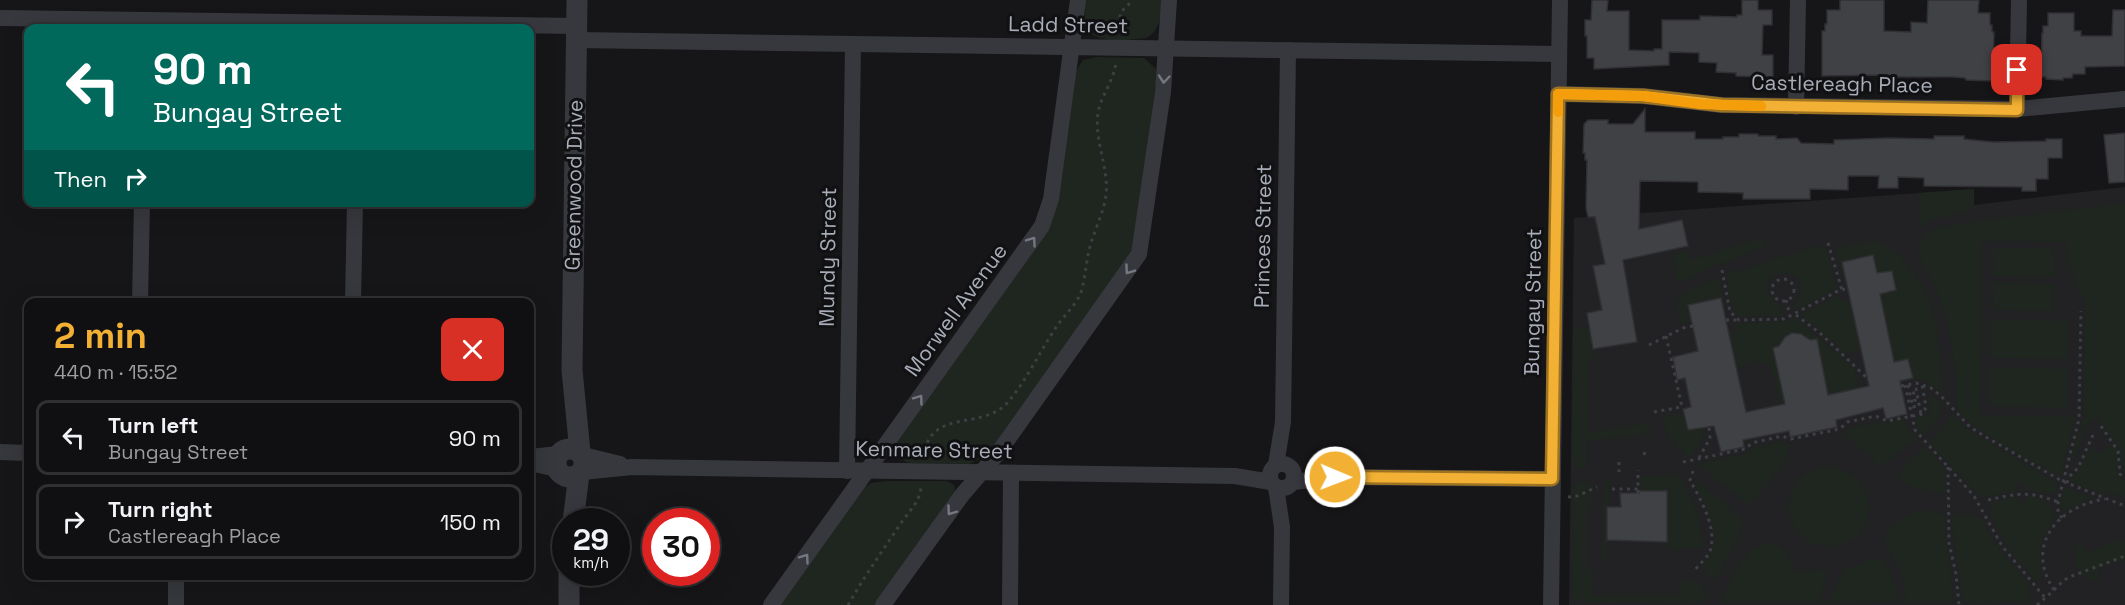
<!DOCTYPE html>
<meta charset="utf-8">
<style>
:root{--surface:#101012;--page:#19191b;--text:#f1f3f6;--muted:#9c9d9f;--line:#303032;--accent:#f2b134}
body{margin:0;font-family:"Space Grotesk",sans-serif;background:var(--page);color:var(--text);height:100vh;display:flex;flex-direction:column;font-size:22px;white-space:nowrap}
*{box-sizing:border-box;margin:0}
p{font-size:20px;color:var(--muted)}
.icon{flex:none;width:33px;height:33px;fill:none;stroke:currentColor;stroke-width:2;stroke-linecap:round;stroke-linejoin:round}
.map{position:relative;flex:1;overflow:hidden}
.details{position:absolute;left:24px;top:298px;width:510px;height:282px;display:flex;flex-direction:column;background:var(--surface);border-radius:12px;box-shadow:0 6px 24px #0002,0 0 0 2px var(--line)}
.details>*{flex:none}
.guide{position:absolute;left:24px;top:24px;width:510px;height:183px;border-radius:12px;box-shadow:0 6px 24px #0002,0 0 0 2px var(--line);background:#00695c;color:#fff;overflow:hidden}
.speed{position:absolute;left:552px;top:508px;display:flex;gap:12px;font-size:30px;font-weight:700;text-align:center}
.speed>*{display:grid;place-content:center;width:78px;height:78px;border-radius:50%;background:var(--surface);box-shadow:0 6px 24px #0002,0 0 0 2px var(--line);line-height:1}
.speed small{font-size:15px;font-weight:400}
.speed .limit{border:9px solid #d22;background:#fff;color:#111}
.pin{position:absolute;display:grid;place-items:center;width:51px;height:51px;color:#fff;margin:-26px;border-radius:12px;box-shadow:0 3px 9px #0006}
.me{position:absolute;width:66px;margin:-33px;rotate:91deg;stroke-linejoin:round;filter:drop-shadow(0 0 4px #0008)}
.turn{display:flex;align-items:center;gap:21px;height:126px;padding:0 30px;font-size:27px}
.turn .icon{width:78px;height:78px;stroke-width:2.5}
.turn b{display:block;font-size:42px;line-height:51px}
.then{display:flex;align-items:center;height:57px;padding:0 30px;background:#0003;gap:12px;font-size:22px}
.round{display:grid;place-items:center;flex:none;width:63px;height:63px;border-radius:12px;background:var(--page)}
.summary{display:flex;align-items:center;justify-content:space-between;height:102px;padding:0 30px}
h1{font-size:36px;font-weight:700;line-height:45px;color:var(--accent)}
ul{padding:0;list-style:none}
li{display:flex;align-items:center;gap:18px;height:75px;margin:0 12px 9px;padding:0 18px;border:3px solid var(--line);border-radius:12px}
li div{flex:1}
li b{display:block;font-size:22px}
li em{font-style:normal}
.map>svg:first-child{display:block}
.built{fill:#222225}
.green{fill:#1e261f}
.building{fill:#404145;stroke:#303034;stroke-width:1.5}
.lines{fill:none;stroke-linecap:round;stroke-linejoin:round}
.path{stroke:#3d3f44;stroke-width:3;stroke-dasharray:3 4.5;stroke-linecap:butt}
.minor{stroke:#37383d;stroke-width:16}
.tertiary{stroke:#37383d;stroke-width:21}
.oneway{stroke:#757881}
.route-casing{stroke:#9d7322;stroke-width:15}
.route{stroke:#f2b134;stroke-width:10}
.slow{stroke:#f59e0b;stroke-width:10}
.labels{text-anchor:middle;stroke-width:6;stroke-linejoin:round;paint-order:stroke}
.street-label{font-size:21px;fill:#a8adb8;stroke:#111113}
</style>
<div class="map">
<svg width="2125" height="605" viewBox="0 0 2125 605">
<rect width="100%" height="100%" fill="#161618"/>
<!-- built -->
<path class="built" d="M2125,187V605H1569L1574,218L1974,189V205Z"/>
<!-- green -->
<g class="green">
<path d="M1085,0H1162C1160,15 1161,31 1146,38C1127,40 1095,45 1084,26Z"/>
<path d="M1097,57L1144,58L1156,69L1157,76L1132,253L986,456L969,464L911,463L906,462L897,455L896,444L1042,237L1076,71L1083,60Z"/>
<path d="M1974,189V209L1951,214L1920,225L1918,193Z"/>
<path d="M2125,203V475L2121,471L2120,451L2098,417L2082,429L2084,434L2073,462L2070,461L2083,422L2085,303L2066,259L2067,242L1982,241L1980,415L2076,417L2061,475H2057C2025,456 1979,437 1956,408C1957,367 1952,327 1936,289C1930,274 1919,262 1917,246L1929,231L1939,227L1975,221Z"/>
<path d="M1756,240L1768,241L1767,246L1715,266L1678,285L1672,255L1688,251L1692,260L1732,246Z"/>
<path d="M1873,241C1887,243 1894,250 1903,260C1910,268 1917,276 1923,286C1938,314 1941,363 1944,395L1926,381L1913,378L1908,359L1894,362L1873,255L1842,262L1847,283H1844L1834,248Z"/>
<path d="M1822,245L1827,249L1837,288L1795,312L1794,308C1796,301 1800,296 1801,290C1802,257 1739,278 1782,308L1783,316L1739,317C1731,308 1724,285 1729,273Z"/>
<path d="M1994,248L2055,249L2054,277L1994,276Z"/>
<path d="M1716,278L1720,281L1726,311L1725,315L1721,298L1688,305L1691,321L1681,324L1676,301L1690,290Z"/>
<path d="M1994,282L2054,284L2053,311L1993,310Z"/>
<path d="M1839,294L1840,301L1850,299L1861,350L1847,353L1800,315Z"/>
<path d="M1795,317L1854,368L1859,388L1820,397L1826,385L1817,339L1808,341L1801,334L1792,333L1785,337L1781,346L1773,348L1783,395L1793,402L1780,405L1771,364L1753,362L1737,369L1729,334L1736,332L1734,323L1785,321Z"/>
<path d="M1991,320L2068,321V359L1990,358Z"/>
<path d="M1574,327L1590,328L1595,358L1588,360V432L1649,423L1651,441L1646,452L1644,451L1649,440L1648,434L1586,441L1587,467L1579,468L1574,466V455H1572Z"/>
<path d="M1990,368L2068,369L2067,408L1990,406Z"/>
<path d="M1927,393L1941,402L1943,407L1937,420L1922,435L1917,429L1915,418L1927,415L1930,413Z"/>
<path d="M1684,413L1688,430L1702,428L1703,437L1693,455L1687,457L1669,438L1661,417Z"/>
<path d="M1952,414L1969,430L2058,484L2056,494H2047L2027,490V486L2020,482L2016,488V492L1981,497L1929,443L1943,428Z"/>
<path d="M1904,420L1917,439L1881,467L1846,435L1849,428C1868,422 1885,424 1904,420Z"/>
<path d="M1782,442L1790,444L1787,456L1779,469L1750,506L1696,464L1745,454L1753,447Z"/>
<path d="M2111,444L2117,451V475L2125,481V497L2107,491L2106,496L2073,483L2071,480L2078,471L2090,445L2097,454Z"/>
<path d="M1925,447L1946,470L1947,494L1912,488L1900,481L1898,475L1910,459Z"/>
<circle cx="1829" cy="507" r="40"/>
<path d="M1678,474C1693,500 1701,517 1703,548L1667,549V491H1640V477Z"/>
<path d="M1694,479L1741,517L1743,521L1740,532L1716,579L1712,580L1701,566C1732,532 1702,513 1694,479Z"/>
<path d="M1609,480L1607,561H1603V488Z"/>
<path d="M886,481H947L954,485L955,491L876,605H780L864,488L871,483Z"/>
<path d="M1579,482H1589L1591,485V506L1586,508V568L1592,571L1593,595H1681V581C1694,581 1700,581 1707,593L1704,600L1699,603L1595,602L1574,600L1572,594L1574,484Z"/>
<path d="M2064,486L2092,498L2063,511L2061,504Z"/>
<path d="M2028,495C2041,498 2053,503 2055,518C2039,538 2038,554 2043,578L2037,582L2008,548L1990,514C1991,499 2005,499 2017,497L2018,503H2025Z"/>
<path d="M1923,510L1945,514C1945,545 1953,573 1953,603H1905C1905,591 1904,580 1899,569C1894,556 1883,548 1886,533C1895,519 1907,513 1923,510Z"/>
<path d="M1952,515L1978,516L2003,553L2028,583L2030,602L1962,603C1960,573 1953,545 1952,515Z"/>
<path d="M2125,540V560L2098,568L2100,580C2080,584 2070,559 2079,543L2088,552L2110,542Z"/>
<path d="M1769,543C1786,546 1788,557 1795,571C1806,576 1813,568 1825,569L1827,573L1819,603H1723L1721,600C1733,579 1743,548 1769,543Z"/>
<path d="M1871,557C1890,559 1898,586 1898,602L1829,603L1843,570L1859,565Z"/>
</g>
<!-- building -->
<g class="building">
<path d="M1592,0H1608L1607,11H1629V50L1654,51V49H1662V20H1700V16L1737,17V15H1742V0H1758V10H1772V25H1763L1762,55H1773V77L1736,76V73L1716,72L1717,63L1699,62V53L1669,52V65L1594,69V58H1587V36H1585V20H1591Z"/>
<path d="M1840,0H1884V31L1911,32V22L1927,23L1928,0H1979L1978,13H1990V25H1992V32H1994L1993,81L1966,80L1965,78L1953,77H1887V75L1822,76V31H1825V24H1827V10H1840Z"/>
<path d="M2113,10H2125V66L2085,67V74H2073L2072,78H2063V80L2046,79V77H2041L2042,33H2043V26H2048V13H2074V31H2081V36H2112Z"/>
<path d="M1645,109V132H1695V139H1723V137H1739V134H1758V136H1776V139L1797,138L1801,143L1834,144V140L1889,138L1934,139V136H1964V139L1993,142L2046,141V139H2062V158H2048V179H2036V191H2022V187L1924,186V178L1898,177V188H1878L1879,176H1848V190L1810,189V199H1743V193L1698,192V182L1640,181L1639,229L1682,220L1688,246L1623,260L1637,342L1593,349L1587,313L1602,310L1593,266L1605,264L1595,217H1588L1586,208L1587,160H1585V153H1583L1584,124L1588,120H1608V124H1633Z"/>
<path d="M2125,133V182L2109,183L2104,135Z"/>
<path d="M1873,255L1877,273L1892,271L1896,290L1880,294L1894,362L1908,359L1913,378L1900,381L1907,414L1886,419L1883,408L1836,420L1837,427L1790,437L1789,431L1743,440L1744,447L1721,452L1714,426L1688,430L1683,409L1691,407L1685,378L1677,380L1673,357L1698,351L1688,305L1721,298L1746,412L1785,404L1773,348L1779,346L1785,337L1792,333L1801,334L1810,340L1817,339L1828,395L1869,386L1842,262Z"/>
<path d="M1639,491H1667V542L1607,540V507H1621L1620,493H1639Z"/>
</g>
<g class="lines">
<!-- path -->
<g class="path">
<path d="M1116,32L1121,12L1133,0"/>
<path d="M1828,243L1842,290"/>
<path d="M1722,270L1730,312L1739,320L1784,319L1838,291L1848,288"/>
<circle cx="1783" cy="290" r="11"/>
<path d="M1786,300L1790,316"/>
<path d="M1796,315L1821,334L1866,377"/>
<path d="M1726,320H1738"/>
<path d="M1666,336L1682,407"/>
<path d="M1649,345L1683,328L1693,326"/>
<path d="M1905,385L1915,430L1974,496L2002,546L2047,600"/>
<path d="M1908,385L1913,407L1916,406L1913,389H1916L1921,414"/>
<path d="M1901,386L1916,383L1931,388L1941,396L1970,427L1986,437L2062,481L2125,506"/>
<path d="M1654,412L1681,407"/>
<path d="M2101,426L2118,451L2120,474L2125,478"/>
<path d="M1643,453L1650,456"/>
<path d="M923,457C931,406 982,432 1008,402C1026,381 1039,353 1055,329C1063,316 1076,306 1081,292C1086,276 1086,259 1091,243C1096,227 1104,211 1106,195C1109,167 1094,141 1098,113C1101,95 1114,81 1116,62"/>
<path d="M1699,458L1710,438L1709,427"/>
<path d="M1619,462V472"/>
<path d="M1683,462L1745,449L1752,443L1782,436L1791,439L1840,429L1847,422L1876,416L1887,421L1923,414L1926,407L1922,385"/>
<path d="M1948,467L1949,543L1956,574L1959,605"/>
<path d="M1693,471L1690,480C1700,499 1716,525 1711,547C1710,556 1700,563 1695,570"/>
<path d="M2067,483L2069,477L2078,468L2093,435"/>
<path d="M1612,489H1638"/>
<path d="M1638,493V470"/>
<path d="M1568,497L1577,496L1597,487"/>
<path d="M1988,500C2018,493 2029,491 2058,502"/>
<path d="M2062,518L2058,512V502L2079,419L2081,311"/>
<path d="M2054,590L2064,580L2072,576L2125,556"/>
<path d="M848,605C864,577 883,550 901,523C909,511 920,502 921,487"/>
<path d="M2037,605L2054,590C2024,545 2058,506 2105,499"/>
</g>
<!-- minor -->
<g class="minor">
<path d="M0,18L576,26"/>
<path d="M576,40L1559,54"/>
<path d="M1558,94L1643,96L1721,105L2017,109L2125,99"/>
<path d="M1796,107L1798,0"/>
<path d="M2017,109L2019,0"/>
<path d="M140,303L142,202"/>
<path d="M353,303L355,202"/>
<path d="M0,452L28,453"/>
<path d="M583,455L620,464"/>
<path d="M530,457L559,454"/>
<path d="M530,463L557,469"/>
<circle cx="1282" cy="476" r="12"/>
<path d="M1276,465L1283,422L1288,50"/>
<path d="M847,471L853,44"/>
<path d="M582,472L632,467L1235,476L1271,482"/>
<path d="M1293,482L1335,477L1552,479"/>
<path d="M1276,487L1282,527L1281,605"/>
<path d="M176,605V576"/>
<path d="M771,605L1042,226L1051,199L1078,0"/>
<path d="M883,605L962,495L998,453L1139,254L1163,92L1169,0"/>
<path d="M1010,605L1011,474"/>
<path d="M1551,605L1560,0"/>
</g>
<!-- tertiary -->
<g class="tertiary">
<path d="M577,0L572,370L580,452"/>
<circle cx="570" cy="463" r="14"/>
<path d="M573,522L579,474"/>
<path d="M569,605V573"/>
</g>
</g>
<!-- one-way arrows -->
<defs><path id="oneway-chevron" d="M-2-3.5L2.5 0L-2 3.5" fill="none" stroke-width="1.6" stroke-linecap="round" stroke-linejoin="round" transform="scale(1.5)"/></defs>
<g class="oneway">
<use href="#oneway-chevron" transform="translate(1164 79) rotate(95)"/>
<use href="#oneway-chevron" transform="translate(1032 241) rotate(-55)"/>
<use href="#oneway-chevron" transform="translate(1129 270) rotate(125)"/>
<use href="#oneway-chevron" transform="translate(919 399) rotate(-54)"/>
<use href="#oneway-chevron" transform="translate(951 511) rotate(126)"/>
<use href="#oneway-chevron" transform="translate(805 558) rotate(-54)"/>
</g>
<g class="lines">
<!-- route casing -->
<g class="route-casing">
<path id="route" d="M1335,477L1552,479L1558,94L1643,96L1722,105L2017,110V70"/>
</g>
<!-- route -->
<use href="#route" class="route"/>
<!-- slow -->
<path class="slow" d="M1558,112V94L1643,96L1700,104L1761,106"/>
</g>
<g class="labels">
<!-- street labels -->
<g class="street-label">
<text transform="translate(1068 25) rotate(1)" y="7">Ladd Street</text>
<text transform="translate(1842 84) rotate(1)" y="7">Castlereagh Place</text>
<text transform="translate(574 185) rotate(-89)" y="7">Greenwood Drive</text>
<text transform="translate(1263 236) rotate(-89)" y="7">Princes Street</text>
<text transform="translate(828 257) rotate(-89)" y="7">Mundy Street</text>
<text transform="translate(1533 302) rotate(-89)" y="7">Bungay Street</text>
<text transform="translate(956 310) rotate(-54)" y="7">Morwell Avenue</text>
<text transform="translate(934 450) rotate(1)" y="7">Kenmare Street</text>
</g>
</g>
</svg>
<div class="speed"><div>29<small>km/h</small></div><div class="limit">30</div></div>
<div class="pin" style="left:2017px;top:70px;background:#d93025"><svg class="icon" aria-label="arrive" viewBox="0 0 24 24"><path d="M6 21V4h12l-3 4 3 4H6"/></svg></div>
<svg class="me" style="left:1335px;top:477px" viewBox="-20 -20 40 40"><circle r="17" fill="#f2b134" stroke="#fff" stroke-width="3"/><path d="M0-11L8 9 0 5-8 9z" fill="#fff"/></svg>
<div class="guide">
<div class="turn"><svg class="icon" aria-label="left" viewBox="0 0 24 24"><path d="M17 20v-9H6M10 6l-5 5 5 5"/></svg><div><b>90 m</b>Bungay Street</div></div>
<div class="then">Then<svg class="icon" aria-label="right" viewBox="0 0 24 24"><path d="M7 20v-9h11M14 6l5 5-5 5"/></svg></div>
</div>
<section class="details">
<div class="summary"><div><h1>2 min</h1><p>440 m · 15:52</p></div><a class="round" style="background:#d93025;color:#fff"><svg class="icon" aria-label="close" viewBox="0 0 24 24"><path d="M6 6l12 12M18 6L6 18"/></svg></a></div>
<ul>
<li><svg class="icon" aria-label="left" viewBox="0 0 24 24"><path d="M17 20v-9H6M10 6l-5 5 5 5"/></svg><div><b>Turn left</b><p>Bungay Street</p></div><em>90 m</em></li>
<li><svg class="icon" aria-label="right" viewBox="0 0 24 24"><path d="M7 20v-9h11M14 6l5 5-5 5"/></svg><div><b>Turn right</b><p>Castlereagh Place</p></div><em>150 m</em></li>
</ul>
</section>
</div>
